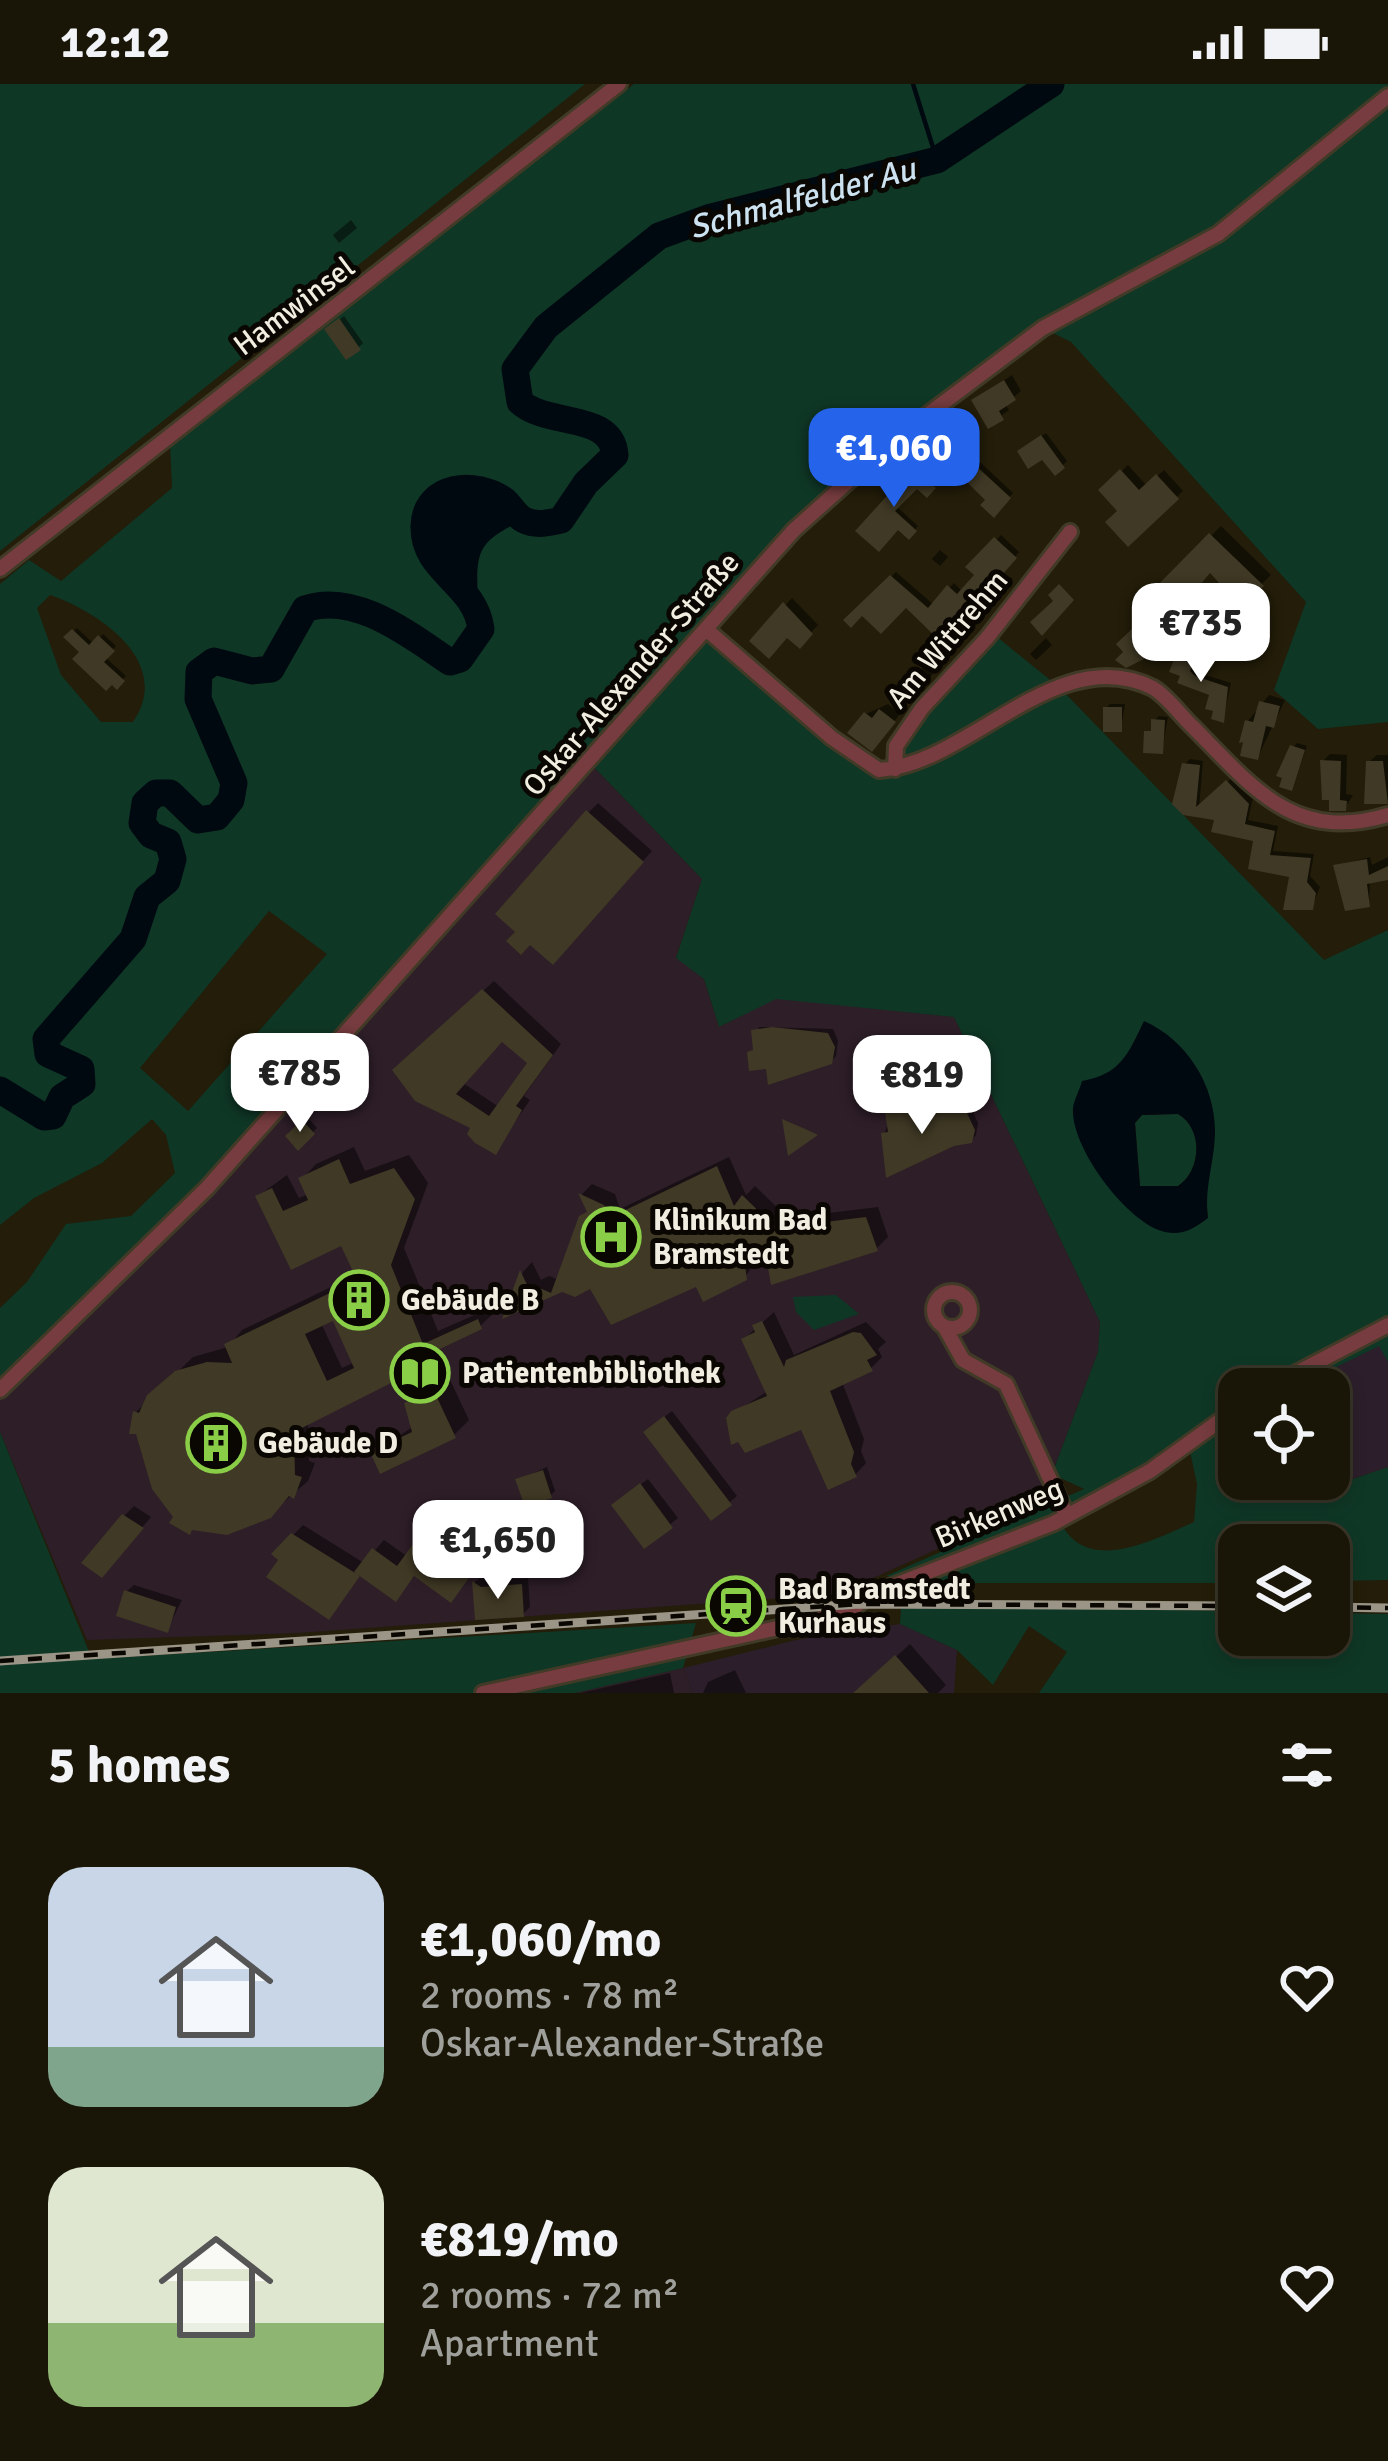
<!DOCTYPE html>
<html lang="en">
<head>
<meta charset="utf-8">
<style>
	body { margin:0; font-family:Signika,sans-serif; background:#272315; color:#f1f3f6; height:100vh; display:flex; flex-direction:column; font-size:45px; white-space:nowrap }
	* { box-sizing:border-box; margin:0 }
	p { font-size:39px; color:#9f9f9b }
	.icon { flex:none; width:66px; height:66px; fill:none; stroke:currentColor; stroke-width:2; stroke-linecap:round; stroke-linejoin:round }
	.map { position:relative; height:1609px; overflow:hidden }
	.drawer { display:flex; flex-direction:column; background:#1a1607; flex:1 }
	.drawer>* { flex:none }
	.fabs { position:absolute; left:1218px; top:1284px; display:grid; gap:24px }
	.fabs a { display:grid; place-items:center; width:132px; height:132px; border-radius:24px; background:#1a1607; box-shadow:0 6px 18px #0003,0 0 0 3px #383528; font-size:60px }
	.price { position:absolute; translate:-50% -102px; padding:0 27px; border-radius:24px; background:#fff; color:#222; font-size:39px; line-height:78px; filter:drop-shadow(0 3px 6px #0008) }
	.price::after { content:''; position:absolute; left:50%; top:72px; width:36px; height:27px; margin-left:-18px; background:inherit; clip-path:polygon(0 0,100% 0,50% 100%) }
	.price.selected { background:#2563eb; color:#fff }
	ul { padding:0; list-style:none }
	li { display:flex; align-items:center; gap:36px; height:300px; padding:0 48px }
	li span { display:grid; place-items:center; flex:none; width:336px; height:240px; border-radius:36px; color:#555 }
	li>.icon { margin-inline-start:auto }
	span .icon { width:144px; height:144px; fill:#fffc; stroke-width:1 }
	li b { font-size:51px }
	h2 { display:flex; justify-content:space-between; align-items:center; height:144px; padding:0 48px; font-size:51px }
	.status { display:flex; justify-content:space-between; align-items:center; height:84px; padding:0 60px; background:#1a1607; direction:ltr }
	.status svg { height:33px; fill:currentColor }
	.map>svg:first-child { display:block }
	.commercial { fill:#2c1f2b }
	.medical { fill:#2e1e28 }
	.green { fill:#0f3726; fill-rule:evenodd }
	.water { fill:#010910; fill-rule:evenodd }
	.shadow { fill:#0007; fill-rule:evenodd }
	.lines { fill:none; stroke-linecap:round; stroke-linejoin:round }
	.stream { stroke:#010910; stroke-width:4.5 }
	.river { stroke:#010910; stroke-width:27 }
	.building { fill:#403925; fill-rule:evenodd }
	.minor-casing { stroke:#403a27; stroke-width:20 }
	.minor { stroke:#763c3f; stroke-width:14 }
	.rail-casing { stroke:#9a9586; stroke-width:9 }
	.rail { stroke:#0a0702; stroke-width:4.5; stroke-dasharray:14; stroke-linecap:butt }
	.labels { text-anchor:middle; stroke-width:10; stroke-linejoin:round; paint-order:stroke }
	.street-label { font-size:30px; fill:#f1eee1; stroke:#0a0702 }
	.poi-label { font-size:30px; font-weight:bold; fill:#f1eee1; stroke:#0a0702; text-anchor:start }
	.water-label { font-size:33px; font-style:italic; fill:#cde2f0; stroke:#0a0702 }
</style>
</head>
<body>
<div class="status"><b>12:12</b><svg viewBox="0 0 49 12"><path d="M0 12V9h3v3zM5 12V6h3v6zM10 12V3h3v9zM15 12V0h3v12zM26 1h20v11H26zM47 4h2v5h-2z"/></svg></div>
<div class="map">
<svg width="1388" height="1609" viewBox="0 0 1388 1609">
	<rect width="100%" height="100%" fill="#231d09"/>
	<path class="commercial" d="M1380 1261 1388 1278V1383L1311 1409 1306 1395H1329V1305H1292Z
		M900 1540 957 1566 954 1609H693L683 1584 796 1556Z"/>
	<path class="medical" d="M590 679 702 795 676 873 704 895 719 943 776 914 954 933 1100 1238 1098 1268 1052 1390 1061 1409 838 1510 298 1549 87 1556 0 1348V1306Z
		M683 1584 693 1609H575L682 1584Z"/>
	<path class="green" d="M0 0H585L0 467Z
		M634 0H1388V638L1318 645 1274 606 1306 518 1071 258 1043 244 899 352 794 446 705 555 829 662 878 692 895 685C902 631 960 589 996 552L1060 604 1324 876 1388 846V1278L1379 1262 1292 1305H1239V1395H1306L1312 1409 1388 1383V1496L1329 1497V1461H1239V1499H932L886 1492 1084 1405 1052 1390 1098 1268 1100 1238 954 933 776 915 719 943 704 895 676 874 702 795 590 679 323 977 0 1306V1224L27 1198 66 1140 131 1132 175 1089 166 1051 152 1035 102 1079 34 1114 0 1141V500L29 476 61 497 172 404 170 359ZM50 511C99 528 174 578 133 638H101L61 591 37 524ZM269 827 327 870 188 1027 140 984ZM1124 979 1207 1004C1217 1056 1202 1086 1208 1134L1122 1119 1082 998 1106 993ZM1189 1363 1197 1400 1194 1438C1155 1455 1086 1493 1060 1437Z
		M1178 1030C1204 1045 1201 1087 1178 1102H1140L1135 1039 1142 1031Z
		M836 1211 859 1230 814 1246 796 1228 793 1213Z
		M0 1348 92 1575 696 1539 683 1584 575 1609H0Z
		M901 1522 1239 1527V1551H1329V1529L1388 1530V1609H1039L1067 1568 1029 1542 993 1601 957 1566 900 1540Z"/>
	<path class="water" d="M467 403 501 414 523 436C475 459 476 468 478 520 444 486 377 419 467 403Z
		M1144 937C1187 956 1216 1002 1215 1050 1214 1081 1204 1103 1208 1134 1195 1144 1183 1152 1165 1148 1128 1140 1070 1063 1073 1024 1074 1016 1080 1005 1082 997 1121 990 1128 970 1144 937ZM1178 1030C1204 1045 1201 1087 1178 1102H1140L1135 1039 1142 1031Z"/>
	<path class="shadow" d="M351 136 357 144 339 159 333 151Z
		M344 232 363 259 359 263 328 246Z
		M1012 291 1021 307 1005 320 1009 326 989 341 974 317Z
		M955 337 965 348 941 370 931 359Z
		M1046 349 1067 377 1056 388 1043 372 1025 363Z
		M912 377 937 399 927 410 917 401 896 422 918 442 909 452 898 442 879 464 907 394 901 388Z
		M980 378 1013 409 994 430 989 415 966 392Z
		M1128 381 1147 402 1164 386 1183 407 1128 459 1121 427 1102 406Z
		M1221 442 1271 491 1242 519 1211 486 1148 515Z
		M1001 451 1019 468 942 555 906 520 847 536 896 488 934 521 954 499 963 508 978 491 970 483Z
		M940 466 948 473 940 482 932 475Z
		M792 514 818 541 800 560 788 550 753 557Z
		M1139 542 1147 552 1140 559 1149 568 1137 579 1120 560Z
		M77 544 94 560 103 550 116 562 105 573 126 592 117 601 68 553Z
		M1046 554 1052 561 1036 576 1030 570Z
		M1185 562 1198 568 1192 582 1199 589 1231 599 1223 636 1213 609 1181 597Z
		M930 575 939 583 926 598 917 590Z
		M1269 611 1285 616 1258 673 1248 637Z
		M888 620 900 630 879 657 866 630Z
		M1110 620H1125L1121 645 1106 624Z
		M1159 632 1168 633 1162 667 1154 637Z
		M1297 659 1307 662 1292 704 1279 690 1285 672Z
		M1330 670 1347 671 1346 710 1353 711 1345 724H1332L1323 677Z
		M1377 671H1388V717H1367L1369 678Z
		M1190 675 1203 677 1199 724 1232 694 1253 714 1248 736 1278 742 1273 767 1314 770 1310 792 1320 803 1312 823 1293 791 1251 783 1257 754 1217 733 1184 728 1185 680Z
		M598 719 652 767 562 867 589 728Z
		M1370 773 1372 781 1388 773V793L1370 797 1369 820 1336 782Z
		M494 897 561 960 524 1012 530 1016 495 1067 474 1043 417 1014 406 977ZM503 954 531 978 499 1023 463 999Z
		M759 943 833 945 838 957 836 972 830 978 752 983Z
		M893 1024 972 1026 978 1039 976 1051 971 1057 884 1051Z
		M308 1034 317 1044 298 1062 289 1052Z
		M354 1063 365 1087 409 1071 428 1099 404 1164 438 1247 493 1223 495 1228 480 1242 435 1264 469 1336 454 1351 373 1369 414 1342 407 1320 417 1310 406 1288 308 1338 309 1377 315 1379 308 1397 269 1431 227 1448 177 1433 135 1329 193 1273 228 1263 242 1246 358 1190 342 1158 292 1182 258 1112 287 1091 299 1114 309 1110 302 1095 316 1080ZM334 1233 355 1278 342 1284 321 1239Z
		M729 1073 746 1111 755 1102 788 1134 878 1123 888 1153 876 1165 757 1176 745 1193 562 1205 508 1230 523 1188 532 1178 541 1196 549 1192 559 1196 589 1126 582 1110 592 1100 615 1110 620 1125Z
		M774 1228 794 1271 866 1238 886 1258 878 1265 882 1273 871 1284 842 1298 864 1355 861 1367 866 1379 855 1391 803 1342 733 1329 768 1307 744 1255Z
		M635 1280 641 1293 624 1303 619 1290Z
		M672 1327 737 1412 712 1433 654 1341Z
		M547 1383 555 1407 551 1411 519 1396Z
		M648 1395 678 1434 645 1461 622 1414Z
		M134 1422 151 1433 111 1480 124 1432Z
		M303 1441 364 1479 384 1456 408 1473 428 1448 477 1483 461 1505 416 1490 396 1514 361 1490 338 1522 275 1470Z
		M482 1492 489 1497 528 1494 530 1523 523 1530 477 1533 475 1498Z
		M134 1501 182 1516 167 1546 126 1508Z
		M910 1560 946 1601 938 1609H856Z
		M735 1586 746 1609H703L708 1598Z
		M670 1589 674 1609H580Z"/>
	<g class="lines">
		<path class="stream" d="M913 0 937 76"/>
		<path class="river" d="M0 1006 44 1033 53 1032 62 1013 82 1000 81 985 48 970 46 955 133 855 147 813 167 797 173 775 168 758 151 751 142 739 145 719 156 709H170L198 736 217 733 231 716 234 699 198 615 199 588 214 577 252 587 271 585 305 525C355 507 411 552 450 578L460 575 481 545C475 498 423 489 424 442 425 400 476 396 504 416 511 422 516 432 524 436 536 442 549 439 561 436L586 399 615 371C612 328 548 343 520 318L515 285 546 243 659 152 711 133 937 76 1051 0"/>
	</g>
	<path class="building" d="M339 234 361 266 346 276 324 245Z
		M1004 296 1016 316 999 327 1004 336 988 345 971 316Z
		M949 339 963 355 940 375 927 359Z
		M1041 351 1065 384 1055 392 1042 376 1028 385 1017 367Z
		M907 378 936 404 927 414 917 405 895 427 917 447 909 456 898 446 879 468 855 447 903 394 897 388Z
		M974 380 1011 414 994 434 980 421 985 416 961 392Z
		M1120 385 1139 406 1156 390 1179 415 1128 463 1105 438 1117 427 1098 406Z
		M1209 449 1264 502 1241 523 1210 489 1167 540 1144 515Z
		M994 453 1017 474 942 559 906 524 881 550 862 532 851 544 843 536 890 491 928 524 947 501 957 510 974 491 965 483Z
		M1059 500 1074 516 1042 552 1030 538 1053 517 1048 511Z
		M783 518 813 550 800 565 787 554 769 575 749 557Z
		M1133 544 1146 557 1139 564 1148 573 1126 584 1115 576 1123 568 1116 560Z
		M72 545 89 561 98 551 115 567 104 578 125 597 117 606 112 601 106 607 72 575 79 568 63 553Z
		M1178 565 1196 572 1190 587 1195 592 1228 603 1224 639 1211 635 1213 627 1205 625 1209 611 1177 599 1180 592 1169 588Z
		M1259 617 1280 622 1274 644 1266 642 1258 676 1240 672 1243 658 1239 659 1245 636 1253 638Z
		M1103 623H1122V648H1103Z
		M879 625 896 638 872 668 847 649 864 628 872 634Z
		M1151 635 1165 636 1163 670 1143 669 1144 647H1151Z
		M1290 661 1305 666 1292 707 1279 703 1282 694 1276 692Z
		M1320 676 1341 677 1340 716 1347 717 1346 727H1329V716H1322Z
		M1366 677H1383L1388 720H1364Z
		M1182 679 1200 681 1196 723 1226 696 1249 720 1245 740 1275 747 1270 771 1311 774 1307 798 1316 809 1313 826H1283L1289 793 1248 785 1253 757 1211 748 1214 736 1183 731 1172 720Z
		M586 726 644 778 553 881 530 861 521 871 506 857 515 848 495 830Z
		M1367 775 1369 791 1388 782V796L1367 800 1370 823 1345 827 1333 781Z
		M482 905 553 971 516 1022 522 1026 496 1071 475 1059 467 1050 470 1044 415 1017 392 986ZM502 958 527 979 489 1032 456 1010Z
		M772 943 828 949 835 963 832 980 768 1001 766 985 749 987 747 968 753 966 751 946Z
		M885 1028 967 1029 975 1046 972 1059 954 1062 886 1094 881 1049 888 1048Z
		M782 1035 803 1044 818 1051 788 1072Z
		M302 1036 315 1050 298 1067 285 1052Z
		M339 1075 350 1100 394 1084 415 1115 391 1181 423 1260 478 1235 482 1245 419 1275 456 1354 380 1390 370 1368 412 1348 404 1319 415 1314 405 1292 294 1348 295 1391 302 1393 294 1415 289 1412 271 1434 227 1451 192 1446 190 1451 169 1439 173 1433 152 1405 136 1350H129L133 1327 139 1329 147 1311 175 1287 207 1278 232 1279 224 1260 357 1196 341 1162 291 1186 255 1112 272 1104 283 1127 308 1116 298 1094ZM333 1237 354 1284 327 1297 305 1250Z
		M717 1082 734 1122 742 1111 776 1144 866 1133 878 1167 771 1201 767 1178 745 1181 747 1196 703 1218 696 1203 611 1241 590 1205 575 1213 562 1208 502 1235 520 1186 529 1205 535 1202 551 1209 579 1132 587 1128 578 1109 604 1121 609 1134Z
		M762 1237 784 1283 786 1276 853 1248 861 1249 877 1271 867 1276 873 1287 830 1307 854 1368 851 1380 857 1393 828 1406 801 1346 745 1369 738 1358 731 1361 726 1334 731 1327 767 1312 741 1255 755 1248 752 1241Z
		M664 1332 732 1421 711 1437 643 1348Z
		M543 1386 552 1414 525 1423 515 1395Z
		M640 1399 673 1444 644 1465 611 1421Z
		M122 1430 144 1444 102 1494 81 1479Z
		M291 1449 360 1492 329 1536 266 1493 278 1476 271 1470Z
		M416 1456 469 1494 451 1519 414 1492 396 1518 354 1488 372 1464 397 1482Z
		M472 1497 481 1503 522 1500 524 1533 475 1536Z
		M124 1506 176 1523 168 1549 116 1532Z
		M895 1571 929 1609H853Z"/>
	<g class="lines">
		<g class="minor-casing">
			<path id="minor" d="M0 485 619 0
				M707 546 832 654 879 686C970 680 1057 556 1153 604 1167 612 1181 632 1193 643 1254 705 1295 759 1388 731
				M895 685 896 662 922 624 987 554 1070 448
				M934 1226a18 18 0 1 1 36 0a18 18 0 1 1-36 0Z
				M944 1242 963 1276 1006 1300 1067 1432
				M1266 1305 1388 1241
				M0 1306 207 1104 794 446 899 352 1043 244 1218 150 1388 12
				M483 1609 846 1529 872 1510 1054 1439 1150 1387 1239 1323"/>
		</g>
		<use href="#minor" class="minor"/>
		<g class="rail-casing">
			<path id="rail" d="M1329 1523 1388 1524
				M0 1577 859 1520 1239 1522"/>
		</g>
		<use href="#rail" class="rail"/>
	</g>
	<defs>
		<g id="hospital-ring" transform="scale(3)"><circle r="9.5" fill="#0a0702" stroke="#8ace48" stroke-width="1.5"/><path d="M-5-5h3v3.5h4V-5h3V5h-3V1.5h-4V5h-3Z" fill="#8ace48"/></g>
		<g id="building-ring" transform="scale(3)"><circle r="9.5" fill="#0a0702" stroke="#8ace48" stroke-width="1.5"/><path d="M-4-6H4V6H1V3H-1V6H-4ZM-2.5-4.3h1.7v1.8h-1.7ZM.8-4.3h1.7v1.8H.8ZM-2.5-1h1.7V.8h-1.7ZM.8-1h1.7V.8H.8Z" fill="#8ace48"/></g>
		<g id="library-ring" transform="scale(3)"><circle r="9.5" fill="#0a0702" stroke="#8ace48" stroke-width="1.5"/><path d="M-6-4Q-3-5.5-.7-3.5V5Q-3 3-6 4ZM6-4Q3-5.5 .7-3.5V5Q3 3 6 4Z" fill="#8ace48"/></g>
		<g id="station-ring" transform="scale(3)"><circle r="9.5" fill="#0a0702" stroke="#8ace48" stroke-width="1.5"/><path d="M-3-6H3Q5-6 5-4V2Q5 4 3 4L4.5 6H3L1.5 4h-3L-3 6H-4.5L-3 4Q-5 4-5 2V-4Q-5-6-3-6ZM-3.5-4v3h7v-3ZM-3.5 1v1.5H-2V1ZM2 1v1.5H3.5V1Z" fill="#8ace48"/></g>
	</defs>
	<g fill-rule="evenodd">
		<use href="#hospital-ring" x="611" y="1153"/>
		<use href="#building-ring" x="359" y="1216"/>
		<use href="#library-ring" x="420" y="1289"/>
		<use href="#building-ring" x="216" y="1359"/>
		<use href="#station-ring" x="736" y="1522"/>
	</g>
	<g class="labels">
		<g class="street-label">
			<text transform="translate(294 222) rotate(-37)" y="10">Hamwinsel</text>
			<text transform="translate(947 555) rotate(-50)" y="10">Am Wittrehm</text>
			<text transform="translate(631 590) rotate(-49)" y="10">Oskar-Alexander-Straße</text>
			<text transform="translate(999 1429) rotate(-23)" y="10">Birkenweg</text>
		</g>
		<g class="poi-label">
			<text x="653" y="1146">Klinikum Bad<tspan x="653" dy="34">Bramstedt</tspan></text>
			<text x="401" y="1226">Gebäude B</text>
			<text x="462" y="1299">Patientenbibliothek</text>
			<text x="258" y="1369">Gebäude D</text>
			<text x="778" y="1515">Bad Bramstedt<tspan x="778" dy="34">Kurhaus</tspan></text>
		</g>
		<g class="water-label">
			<text transform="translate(802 113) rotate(-15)" y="12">Schmalfelder Au</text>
		</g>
	</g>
</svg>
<div class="fabs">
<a><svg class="icon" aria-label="locate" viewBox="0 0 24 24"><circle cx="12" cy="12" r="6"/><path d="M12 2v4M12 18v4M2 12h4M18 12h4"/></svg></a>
<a><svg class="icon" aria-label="layers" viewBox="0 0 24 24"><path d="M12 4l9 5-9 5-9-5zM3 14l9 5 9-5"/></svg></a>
</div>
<b class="price selected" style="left:894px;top:426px">€1,060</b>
<b class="price" style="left:1201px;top:601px">€735</b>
<b class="price" style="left:300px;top:1051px">€785</b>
<b class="price" style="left:922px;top:1053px">€819</b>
<b class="price" style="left:498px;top:1518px">€1,650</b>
</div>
<section class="drawer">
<h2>5 homes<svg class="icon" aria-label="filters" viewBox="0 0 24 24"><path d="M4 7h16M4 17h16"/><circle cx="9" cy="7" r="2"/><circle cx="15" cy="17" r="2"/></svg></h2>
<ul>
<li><span style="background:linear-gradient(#c9d6e8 75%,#7fa58c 0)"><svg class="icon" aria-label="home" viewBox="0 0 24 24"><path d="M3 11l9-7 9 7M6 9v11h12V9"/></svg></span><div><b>€1,060/mo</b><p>2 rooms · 78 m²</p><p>Oskar-Alexander-Straße</p></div><svg class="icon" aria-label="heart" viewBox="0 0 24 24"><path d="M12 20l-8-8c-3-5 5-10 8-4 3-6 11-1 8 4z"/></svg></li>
<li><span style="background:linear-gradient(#dfe7d0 65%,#8fb573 0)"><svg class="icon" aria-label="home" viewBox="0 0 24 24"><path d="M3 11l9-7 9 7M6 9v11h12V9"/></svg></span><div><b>€819/mo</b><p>2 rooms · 72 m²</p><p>Apartment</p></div><svg class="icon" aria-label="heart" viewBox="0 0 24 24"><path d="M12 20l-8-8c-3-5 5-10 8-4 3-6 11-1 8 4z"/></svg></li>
</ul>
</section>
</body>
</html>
